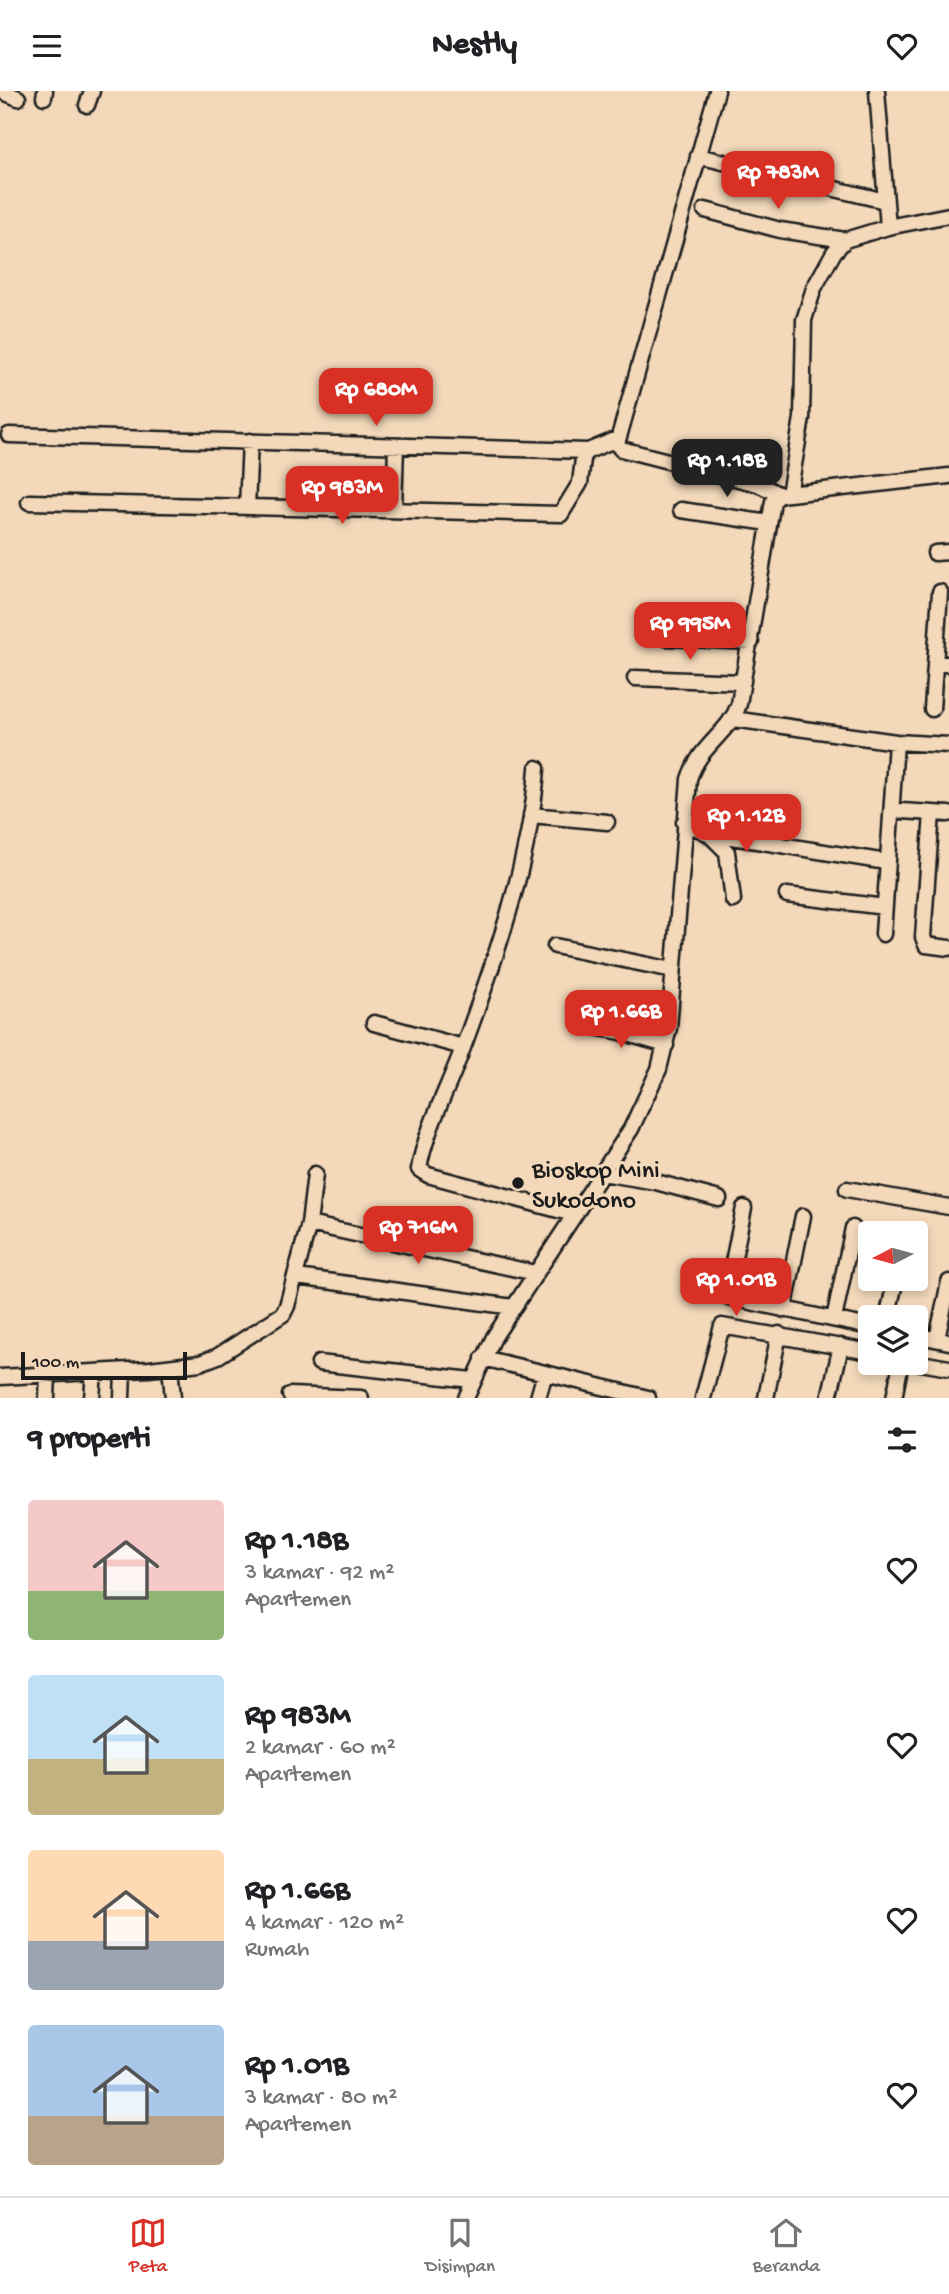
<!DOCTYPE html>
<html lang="id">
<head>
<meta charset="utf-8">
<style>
	body { margin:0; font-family:"Gochi Hand",sans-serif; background:#f6f6f6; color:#202124; height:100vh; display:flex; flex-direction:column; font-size:26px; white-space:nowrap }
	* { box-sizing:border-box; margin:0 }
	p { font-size:23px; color:#757577 }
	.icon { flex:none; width:38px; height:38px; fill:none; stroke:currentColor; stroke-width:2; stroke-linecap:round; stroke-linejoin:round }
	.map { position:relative; height:1307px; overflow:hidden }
	.details { display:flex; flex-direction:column; background:#fff; flex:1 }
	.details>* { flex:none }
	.needle { width:46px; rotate:264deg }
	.tools { position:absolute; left:858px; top:1130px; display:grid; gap:14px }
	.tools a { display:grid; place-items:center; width:70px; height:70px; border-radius:7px; background:#fff; box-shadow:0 4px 10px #0003; font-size:35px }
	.scale { position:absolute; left:21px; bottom:18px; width:166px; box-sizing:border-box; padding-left:7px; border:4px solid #1c1c1c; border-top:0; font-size:19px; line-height:24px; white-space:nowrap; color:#1c1c1c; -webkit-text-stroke:5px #f3d9ba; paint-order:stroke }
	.price { position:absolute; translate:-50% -60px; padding:0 16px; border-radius:14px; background:#d93025; color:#fff; font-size:23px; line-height:46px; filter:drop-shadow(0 2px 4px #0008) }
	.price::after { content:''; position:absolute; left:50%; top:42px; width:21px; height:16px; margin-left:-10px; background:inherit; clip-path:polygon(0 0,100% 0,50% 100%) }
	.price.current { background:#222; color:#fff }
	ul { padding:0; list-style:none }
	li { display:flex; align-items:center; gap:21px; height:175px; padding:0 28px }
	li span { display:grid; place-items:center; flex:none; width:196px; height:140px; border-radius:7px; color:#555 }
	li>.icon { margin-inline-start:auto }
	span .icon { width:84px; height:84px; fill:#fffc; stroke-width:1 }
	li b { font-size:30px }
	h2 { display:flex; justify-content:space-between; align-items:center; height:84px; padding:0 28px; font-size:30px }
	header { display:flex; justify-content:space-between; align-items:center; height:91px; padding:0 28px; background:#fff; font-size:32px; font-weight:700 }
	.tab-bar { display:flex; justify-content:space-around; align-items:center; height:98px; border-top:2px solid #e0e0e0; background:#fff; font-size:19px; color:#757577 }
	.tab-bar a { display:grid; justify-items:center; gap:4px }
	.tab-bar .current { color:#d93025 }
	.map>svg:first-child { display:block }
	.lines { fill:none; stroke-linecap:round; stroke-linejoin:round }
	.minor-casing { stroke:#1c1c1c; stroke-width:19 }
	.minor { stroke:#f3d9ba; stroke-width:14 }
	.poi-dot { fill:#1c1c1c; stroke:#f3d9ba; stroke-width:2.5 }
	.labels { text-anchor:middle; stroke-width:6; stroke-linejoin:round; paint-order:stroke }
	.poi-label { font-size:26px; fill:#1c1c1c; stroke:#f3d9ba; text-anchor:start }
</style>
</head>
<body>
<header><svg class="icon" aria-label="menu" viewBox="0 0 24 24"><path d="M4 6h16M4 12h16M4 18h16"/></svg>Nestly<svg class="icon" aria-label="heart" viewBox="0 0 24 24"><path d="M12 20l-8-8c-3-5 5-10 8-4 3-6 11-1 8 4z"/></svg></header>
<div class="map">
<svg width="949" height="1307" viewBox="0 0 949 1307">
	<rect width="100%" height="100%" fill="#f3d9ba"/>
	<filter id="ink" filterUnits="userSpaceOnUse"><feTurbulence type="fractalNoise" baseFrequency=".0143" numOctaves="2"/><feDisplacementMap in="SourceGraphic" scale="14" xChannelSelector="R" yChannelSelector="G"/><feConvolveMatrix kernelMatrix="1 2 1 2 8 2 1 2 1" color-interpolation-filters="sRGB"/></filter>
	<g filter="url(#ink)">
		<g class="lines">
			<g class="minor-casing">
				<path id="minor" d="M1 0 18 7
					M717 0 617 353 621 358 758 393 780 404
					M877 0 888 136
					M44 6 45 0
					M87 14 92 0
					M698 65 885 110
					M705 119 780 139 845 149
					M9 344 588 360 617 348
					M789 403 802 327 804 229 814 197 834 161 845 149 888 136 949 124
					M29 411 561 423 580 392 584 360
					M247 416 250 350
					M394 419 396 355
					M681 419 769 432
					M935 462 949 461
					M666 547 751 551
					M935 573H949
					M635 587 743 591
					M932 618 940 501
					M733 628 896 651 949 654
					M537 677C531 768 493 876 461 962 448 997 425 1041 419 1078L428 1084 573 1123
					M901 720 949 723
					M932 722 923 846 926 854 949 857
					M531 724 607 731
					M684 731 707 742 880 770
					M708 742 727 761 733 809
					M787 804 885 816
					M883 843 896 651
					M555 855 673 879
					M374 932 463 956
					M583 934 621 941 666 954
					M602 1082 656 1091 719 1108
					M847 1098 949 1116
					M744 1117 726 1206 870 1236
					M309 1133 535 1182
					M297 1186 513 1216
					M784 1219 803 1125
					M887 1227 896 1188
					M834 1228 853 1137
					M915 1244 949 1251
					M937 1248 949 1191
					M483 1267 648 1307
					M915 1271 949 1277
					M319 1272 472 1289
					M170 1276 173 1307
					M0 1286 149 1278 200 1272 218 1265 283 1223 287 1215 309 1133 315 1083
					M290 1304 361 1307
					M47 1307 48 1284
					M92 1307 94 1281
					M122 1307 123 1280
					M466 1307 494 1246 631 1038 659 978 669 937 689 688C700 653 729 643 739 613L773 410 780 404 949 385
					M538 1307 545 1282
					M703 1307 722 1235 870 1261
					M766 1307 779 1243
					M829 1307 841 1255
					M894 1307 901 1272"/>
			</g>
			<use href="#minor" class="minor"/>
		</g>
	</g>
	<circle class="poi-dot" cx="518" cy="1092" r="7"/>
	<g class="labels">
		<g class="poi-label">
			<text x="532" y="1086">Bioskop Mini<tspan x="532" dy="30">Sukodono</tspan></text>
		</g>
	</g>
</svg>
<div class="tools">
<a><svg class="needle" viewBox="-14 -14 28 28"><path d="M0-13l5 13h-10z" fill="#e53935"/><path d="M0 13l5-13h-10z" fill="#757577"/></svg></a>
<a><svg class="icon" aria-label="layers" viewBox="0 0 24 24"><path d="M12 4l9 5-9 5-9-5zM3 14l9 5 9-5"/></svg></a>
</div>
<div class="scale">100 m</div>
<b class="price" style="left:778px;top:120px">Rp 783M</b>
<b class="price" style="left:376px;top:337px">Rp 680M</b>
<b class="price current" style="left:727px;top:408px">Rp 1.18B</b>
<b class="price" style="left:342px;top:435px">Rp 983M</b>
<b class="price" style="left:690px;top:571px">Rp 995M</b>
<b class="price" style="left:746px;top:763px">Rp 1.12B</b>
<b class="price" style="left:621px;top:959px">Rp 1.66B</b>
<b class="price" style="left:418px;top:1175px">Rp 716M</b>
<b class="price" style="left:736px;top:1227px">Rp 1.01B</b>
</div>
<section class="details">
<h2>9 properti<svg class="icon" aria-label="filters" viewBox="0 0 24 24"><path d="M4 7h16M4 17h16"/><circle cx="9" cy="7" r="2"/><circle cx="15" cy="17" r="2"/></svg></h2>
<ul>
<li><span style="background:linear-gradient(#f6c9c9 65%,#8fb573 0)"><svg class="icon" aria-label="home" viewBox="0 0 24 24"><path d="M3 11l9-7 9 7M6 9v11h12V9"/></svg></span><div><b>Rp 1.18B</b><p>3 kamar · 92 m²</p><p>Apartemen</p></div><svg class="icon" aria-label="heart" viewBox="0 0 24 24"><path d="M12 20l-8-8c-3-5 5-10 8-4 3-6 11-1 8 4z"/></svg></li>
<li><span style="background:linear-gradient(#bfe0f5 60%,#c2b280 0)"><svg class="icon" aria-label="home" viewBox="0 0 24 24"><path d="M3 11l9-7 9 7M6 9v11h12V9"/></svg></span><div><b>Rp 983M</b><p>2 kamar · 60 m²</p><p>Apartemen</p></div><svg class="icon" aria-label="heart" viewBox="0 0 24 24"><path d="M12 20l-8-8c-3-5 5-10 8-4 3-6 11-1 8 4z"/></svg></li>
<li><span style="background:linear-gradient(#ffd9b3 65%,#9aa5b1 0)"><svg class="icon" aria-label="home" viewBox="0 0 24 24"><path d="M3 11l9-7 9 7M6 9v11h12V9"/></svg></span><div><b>Rp 1.66B</b><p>4 kamar · 120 m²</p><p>Rumah</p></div><svg class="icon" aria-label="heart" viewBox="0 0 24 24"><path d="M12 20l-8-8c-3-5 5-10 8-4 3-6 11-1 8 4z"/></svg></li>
<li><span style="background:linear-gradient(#a9c7e8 65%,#b9a48a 0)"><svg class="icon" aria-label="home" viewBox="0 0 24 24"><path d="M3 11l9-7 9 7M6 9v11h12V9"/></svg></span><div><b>Rp 1.01B</b><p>3 kamar · 80 m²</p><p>Apartemen</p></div><svg class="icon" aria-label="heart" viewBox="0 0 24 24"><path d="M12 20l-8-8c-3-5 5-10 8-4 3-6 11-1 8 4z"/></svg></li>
</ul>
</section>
<nav class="tab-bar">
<a class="current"><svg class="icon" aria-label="map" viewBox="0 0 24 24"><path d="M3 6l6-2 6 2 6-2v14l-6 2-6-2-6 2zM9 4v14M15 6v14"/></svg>Peta</a>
<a><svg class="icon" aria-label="saved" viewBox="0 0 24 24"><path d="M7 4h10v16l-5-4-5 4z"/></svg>Disimpan</a>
<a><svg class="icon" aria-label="home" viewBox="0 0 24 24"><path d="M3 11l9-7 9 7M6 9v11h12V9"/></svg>Beranda</a>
</nav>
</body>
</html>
